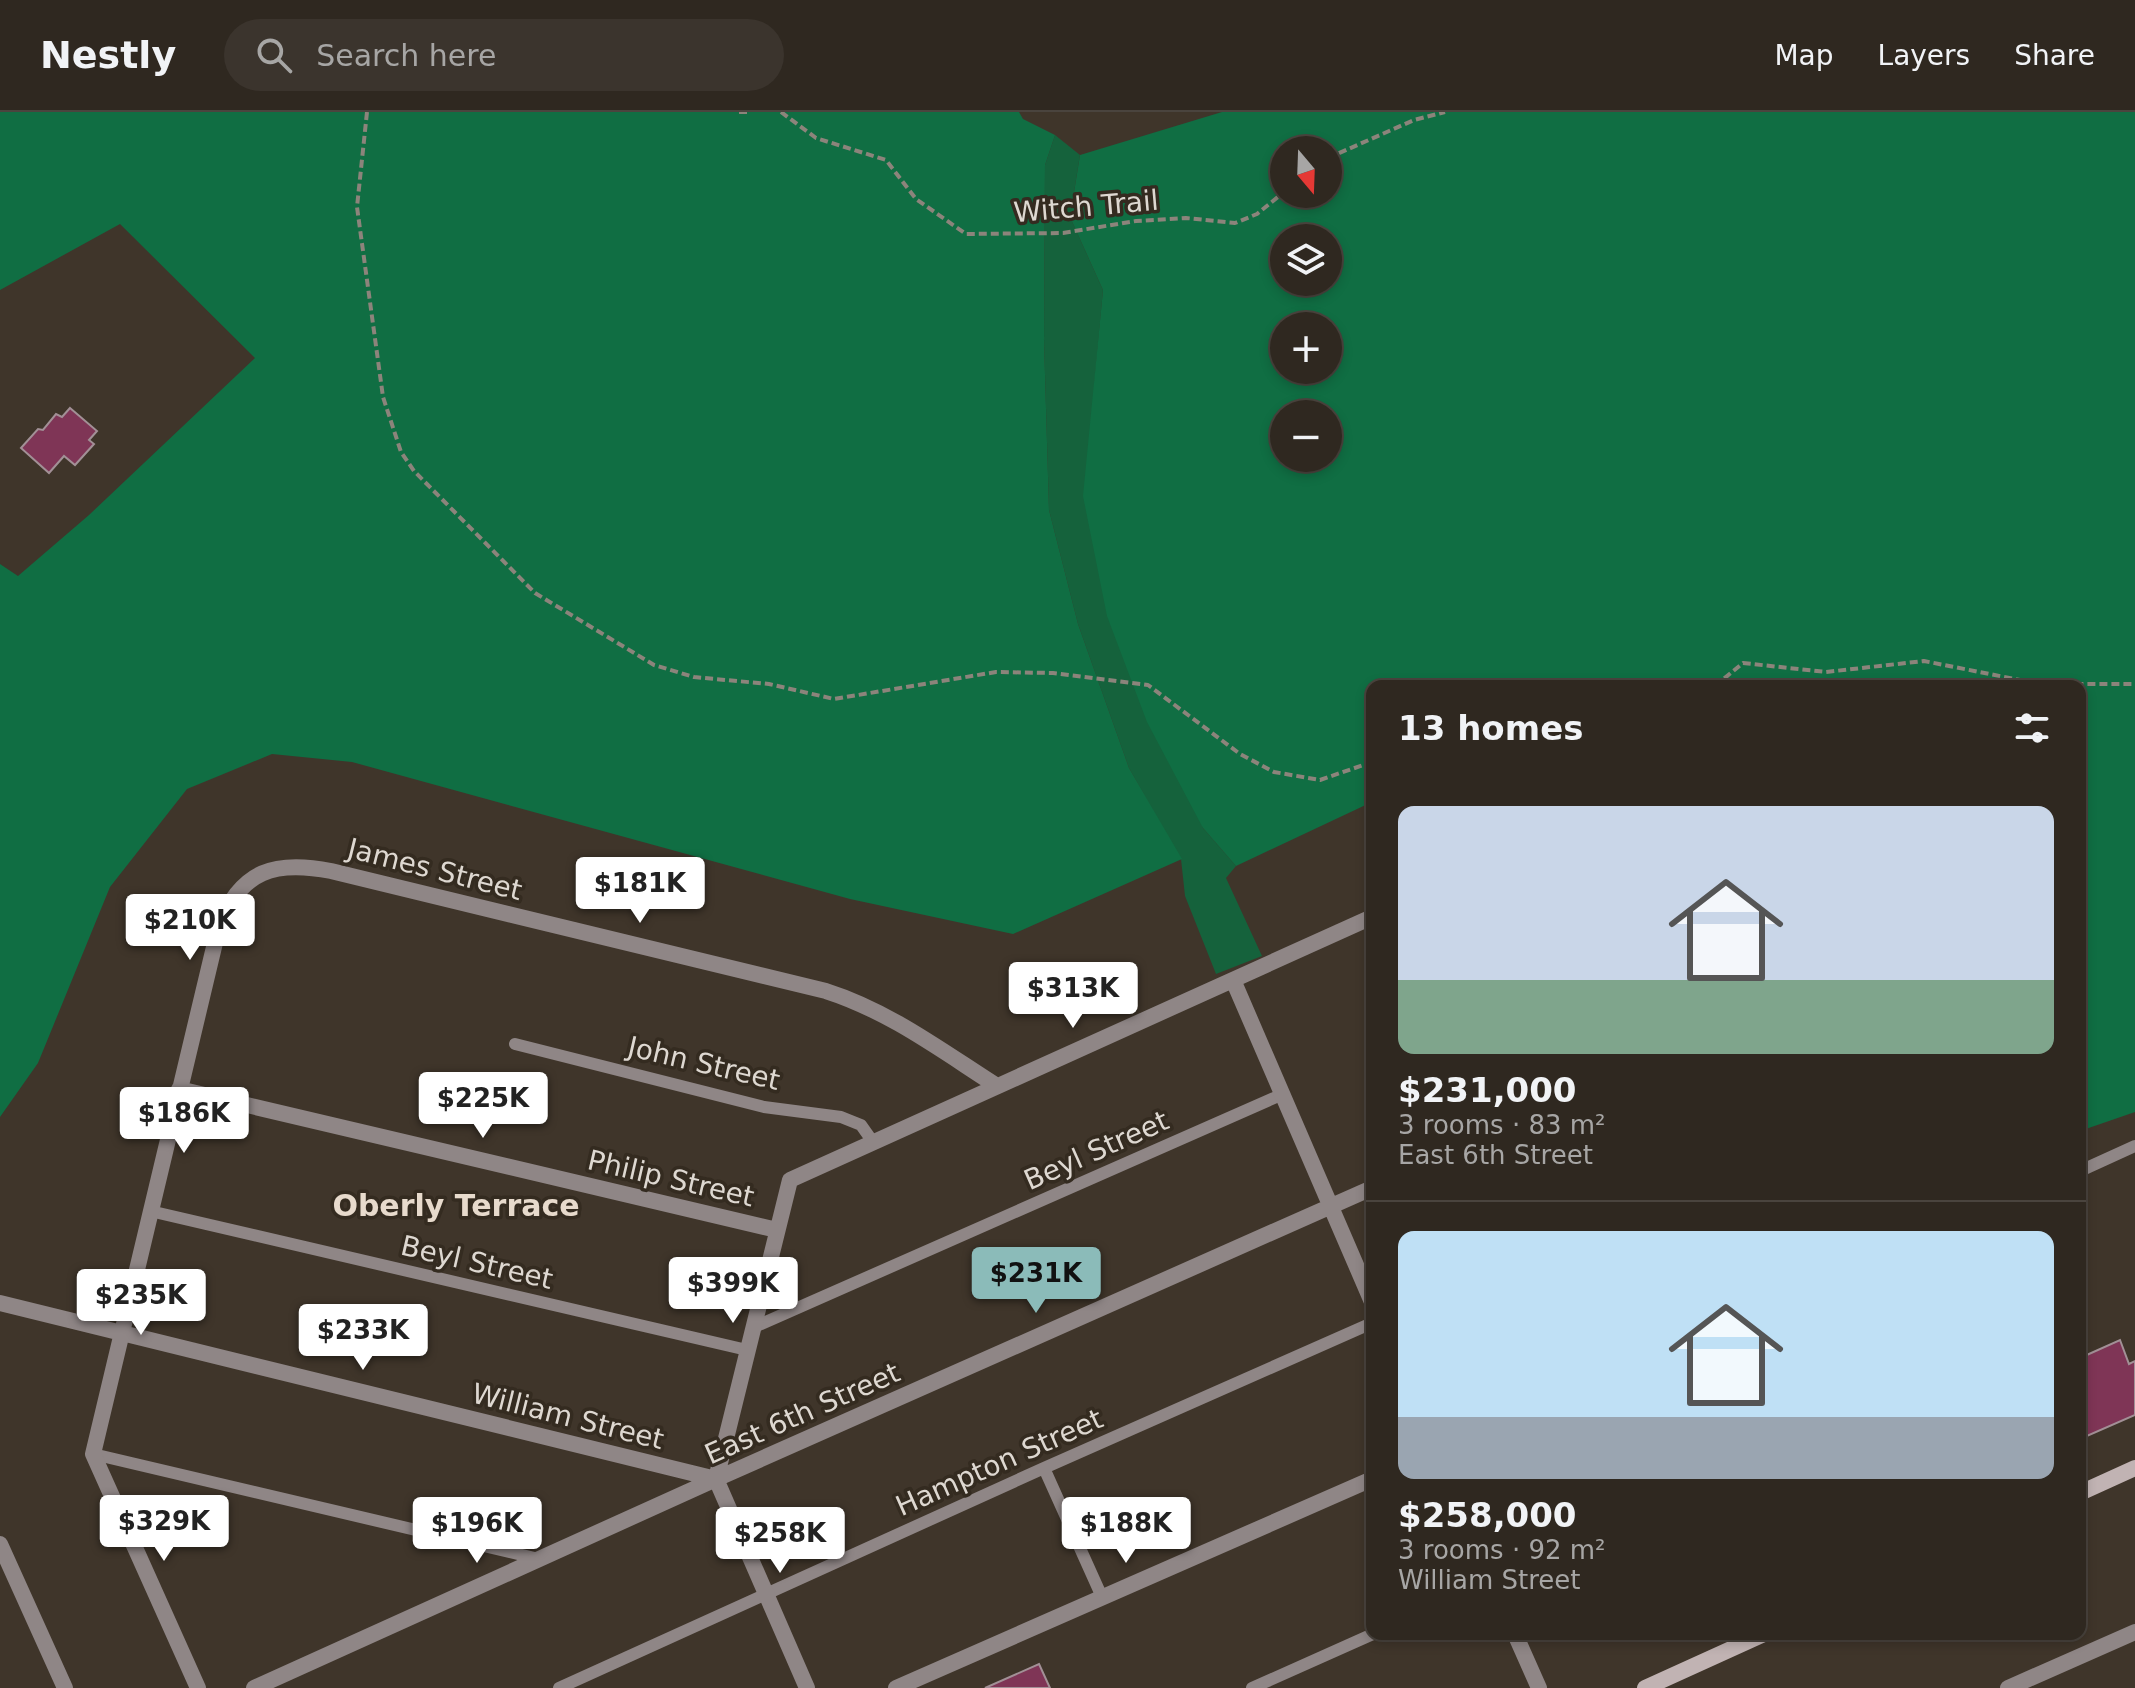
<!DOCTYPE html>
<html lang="en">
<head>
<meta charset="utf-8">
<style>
	body { margin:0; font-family:"DejaVu Sans",sans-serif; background:#3b342d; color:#f1f3f6; height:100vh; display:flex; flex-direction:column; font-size:30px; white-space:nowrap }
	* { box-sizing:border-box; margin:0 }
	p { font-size:26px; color:#a7a6a5 }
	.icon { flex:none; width:44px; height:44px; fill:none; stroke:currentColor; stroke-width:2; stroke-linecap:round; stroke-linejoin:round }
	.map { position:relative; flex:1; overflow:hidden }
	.panel { position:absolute; left:1366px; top:568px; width:720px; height:960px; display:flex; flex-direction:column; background:#2f2820; border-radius:16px; box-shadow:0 4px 12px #0003,0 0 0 2px #4a443e }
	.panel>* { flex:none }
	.needle { width:52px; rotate:161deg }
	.controls { position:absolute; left:1270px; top:24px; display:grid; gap:16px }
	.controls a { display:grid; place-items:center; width:72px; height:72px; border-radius:50%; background:#2f2820; box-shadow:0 4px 12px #0003,0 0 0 2px #4a443e; font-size:40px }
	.price { position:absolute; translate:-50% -68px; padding:0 18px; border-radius:8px; background:#fff; color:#222; font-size:26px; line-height:52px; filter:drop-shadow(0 2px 4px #0008) }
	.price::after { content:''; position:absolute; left:50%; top:48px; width:24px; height:18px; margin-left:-12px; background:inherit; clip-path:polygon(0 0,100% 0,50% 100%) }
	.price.current { background:#8bbbb9; color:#111 }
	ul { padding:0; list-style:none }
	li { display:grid; align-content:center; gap:16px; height:424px; padding:0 32px }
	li+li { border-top:2px solid #4a443e }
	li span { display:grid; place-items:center; height:248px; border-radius:16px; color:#555 }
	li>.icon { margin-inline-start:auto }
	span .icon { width:144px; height:144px; fill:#fffc; stroke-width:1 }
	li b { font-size:34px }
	h2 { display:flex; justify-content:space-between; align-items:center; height:96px; padding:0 32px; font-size:34px }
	header { display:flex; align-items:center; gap:48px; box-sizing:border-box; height:112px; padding:0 40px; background:#2f2820; border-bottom:2px solid #4a443e }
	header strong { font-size:38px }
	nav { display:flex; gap:44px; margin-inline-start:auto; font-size:28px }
	.search { width:560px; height:72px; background:#3b342d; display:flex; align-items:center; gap:20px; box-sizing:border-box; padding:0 28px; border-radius:44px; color:#a7a6a5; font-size:30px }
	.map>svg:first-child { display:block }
	.green { fill:#15623c }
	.forest { fill:#106e43; fill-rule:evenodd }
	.building { fill:#7f3556; stroke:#a29096; stroke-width:2 }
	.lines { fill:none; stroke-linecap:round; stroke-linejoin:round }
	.path { stroke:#8c847b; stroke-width:4; stroke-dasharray:8 4; stroke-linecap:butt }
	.service { stroke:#8f8686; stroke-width:12 }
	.minor { stroke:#8f8686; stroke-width:16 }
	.secondary { stroke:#c1b3b3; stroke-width:16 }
	.labels { text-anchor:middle; stroke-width:7; stroke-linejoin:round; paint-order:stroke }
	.street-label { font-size:28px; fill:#ded8d1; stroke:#342b20 }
	.neighbourhood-label { font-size:30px; font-weight:bold; fill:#e7dacc; stroke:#342b20 }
</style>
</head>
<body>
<header>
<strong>Nestly</strong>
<div class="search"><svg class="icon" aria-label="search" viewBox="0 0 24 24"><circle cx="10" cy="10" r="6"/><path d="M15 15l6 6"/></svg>Search here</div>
<nav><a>Map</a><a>Layers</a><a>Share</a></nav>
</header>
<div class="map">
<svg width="2135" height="1576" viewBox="0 0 2135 1576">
	<rect width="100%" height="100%" fill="#3f352a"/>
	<path class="green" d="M1055 23 1080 43 1070 105 1103 178 1094 276 1203 716 1236 754 1226 766 1262 844 1216 862 1185 784 1181 747 1129 656 1078 512 1049 398 1044 228 1045 53Z"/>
	<path class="forest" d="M0 0H1019L1023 7 1055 23 1045 53 1044 228 1049 398 1078 512 1129 656 1182 747 1013 822 850 787 352 650 272 642 187 677 110 775 38 951 0 1005V452L18 464 89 403 255 246 120 112 0 178Z
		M1222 0H2135V1000L2080 1019V574H1372V690L1236 754 1203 716 1147 610 1107 504 1083 384 1103 178 1070 105 1080 43ZM1284 38H1328V82H1284ZM1284 126H1328V170H1284ZM1284 214H1328V258H1284ZM1284 302H1328V346H1284Z"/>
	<path class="building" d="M70 296 97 319 89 328 94 332 75 353 64 344 49 361 21 336 38 317 43 318 56 302 62 305Z
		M2120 1228 2129 1252 2135 1249V1303L2080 1327V1246Z
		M1039 1552 1050 1576H985Z"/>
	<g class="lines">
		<path class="path" d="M367 0 357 95 383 285 401 340 414 359 535 481 654 553 694 565 769 572 834 587 996 560 1053 561 1148 573 1240 642 1274 660 1320 668 1372 650
			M739 0H751
			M781 0 816 26 886 48 916 87 966 122 1063 121 1136 109 1186 106 1235 111 1257 102 1284 80
			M1328 46 1414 8 1445 0
			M1715 574 1743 551 1826 560 1924 549 2040 572H2135"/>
		<path class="service" d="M515 932 764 995 841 1005 861 1013 873 1030
			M2080 1059 2135 1034
			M150 1099 747 1238
			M752 1216 1283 982
			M93 1342 539 1447
			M1044 1356 1102 1485
			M559 1576 1044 1356 1372 1211
			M1252 1576 1373 1522"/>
		<path class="minor" d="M1233 868 1372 1190
			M179 977 777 1118
			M0 1191 716 1367
			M716 1367 790 1068 1372 805
			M716 1367 807 1576
			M0 1432 65 1576
			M1515 1522 1539 1576
			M198 1576 93 1342 219 814C241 758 275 748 331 759L826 879C889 899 942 939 997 974
			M254 1576 716 1367 1372 1076
			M896 1576 1372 1367
			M2008 1576 2135 1520"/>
		<path class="secondary" d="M2080 1381 2135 1356
			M1645 1576 1764 1522"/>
	</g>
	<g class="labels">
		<g class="street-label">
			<text transform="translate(1086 94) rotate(-5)" y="10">Witch Trail</text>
			<text transform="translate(435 757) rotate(14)" y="10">James Street</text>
			<text transform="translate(704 951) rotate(13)" y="10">John Street</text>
			<text transform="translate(1096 1038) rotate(-24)" y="10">Beyl Street</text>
			<text transform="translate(671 1066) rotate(13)" y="10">Philip Street</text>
			<text transform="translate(477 1150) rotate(13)" y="10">Beyl Street</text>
			<text transform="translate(802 1301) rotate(-24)" y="10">East 6th Street</text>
			<text transform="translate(568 1304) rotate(14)" y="10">William Street</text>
			<text transform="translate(999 1350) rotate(-24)" y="10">Hampton Street</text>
		</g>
		<g class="neighbourhood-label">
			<text x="456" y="1104">Oberly Terrace</text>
		</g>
	</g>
</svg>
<div class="controls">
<a><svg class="needle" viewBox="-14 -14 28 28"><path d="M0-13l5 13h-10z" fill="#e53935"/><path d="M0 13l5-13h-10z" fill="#a7a6a5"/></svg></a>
<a><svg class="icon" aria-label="layers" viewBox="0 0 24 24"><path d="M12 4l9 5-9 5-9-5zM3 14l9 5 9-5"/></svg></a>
<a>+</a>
<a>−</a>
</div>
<b class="price" style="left:640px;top:813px">$181K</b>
<b class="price" style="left:190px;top:850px">$210K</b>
<b class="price" style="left:1073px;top:918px">$313K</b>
<b class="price" style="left:483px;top:1028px">$225K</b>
<b class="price" style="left:184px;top:1043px">$186K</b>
<b class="price current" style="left:1036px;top:1203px">$231K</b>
<b class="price" style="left:733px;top:1213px">$399K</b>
<b class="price" style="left:141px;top:1225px">$235K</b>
<b class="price" style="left:363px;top:1260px">$233K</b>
<b class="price" style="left:164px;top:1451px">$329K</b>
<b class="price" style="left:477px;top:1453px">$196K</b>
<b class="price" style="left:1126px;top:1453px">$188K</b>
<b class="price" style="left:780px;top:1463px">$258K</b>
<section class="panel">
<h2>13 homes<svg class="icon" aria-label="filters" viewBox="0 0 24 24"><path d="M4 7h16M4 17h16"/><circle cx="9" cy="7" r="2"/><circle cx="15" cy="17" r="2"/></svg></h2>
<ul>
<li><span style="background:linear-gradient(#c9d6e8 70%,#7fa58c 0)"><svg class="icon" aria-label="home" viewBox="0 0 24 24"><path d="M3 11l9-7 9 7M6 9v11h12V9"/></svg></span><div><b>$231,000</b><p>3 rooms · 83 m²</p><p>East 6th Street</p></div></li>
<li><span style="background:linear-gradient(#bfe0f5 75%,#9aa5b1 0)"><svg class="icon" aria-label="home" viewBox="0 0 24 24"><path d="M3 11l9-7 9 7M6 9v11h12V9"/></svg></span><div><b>$258,000</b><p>3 rooms · 92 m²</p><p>William Street</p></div></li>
</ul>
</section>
</div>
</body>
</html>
